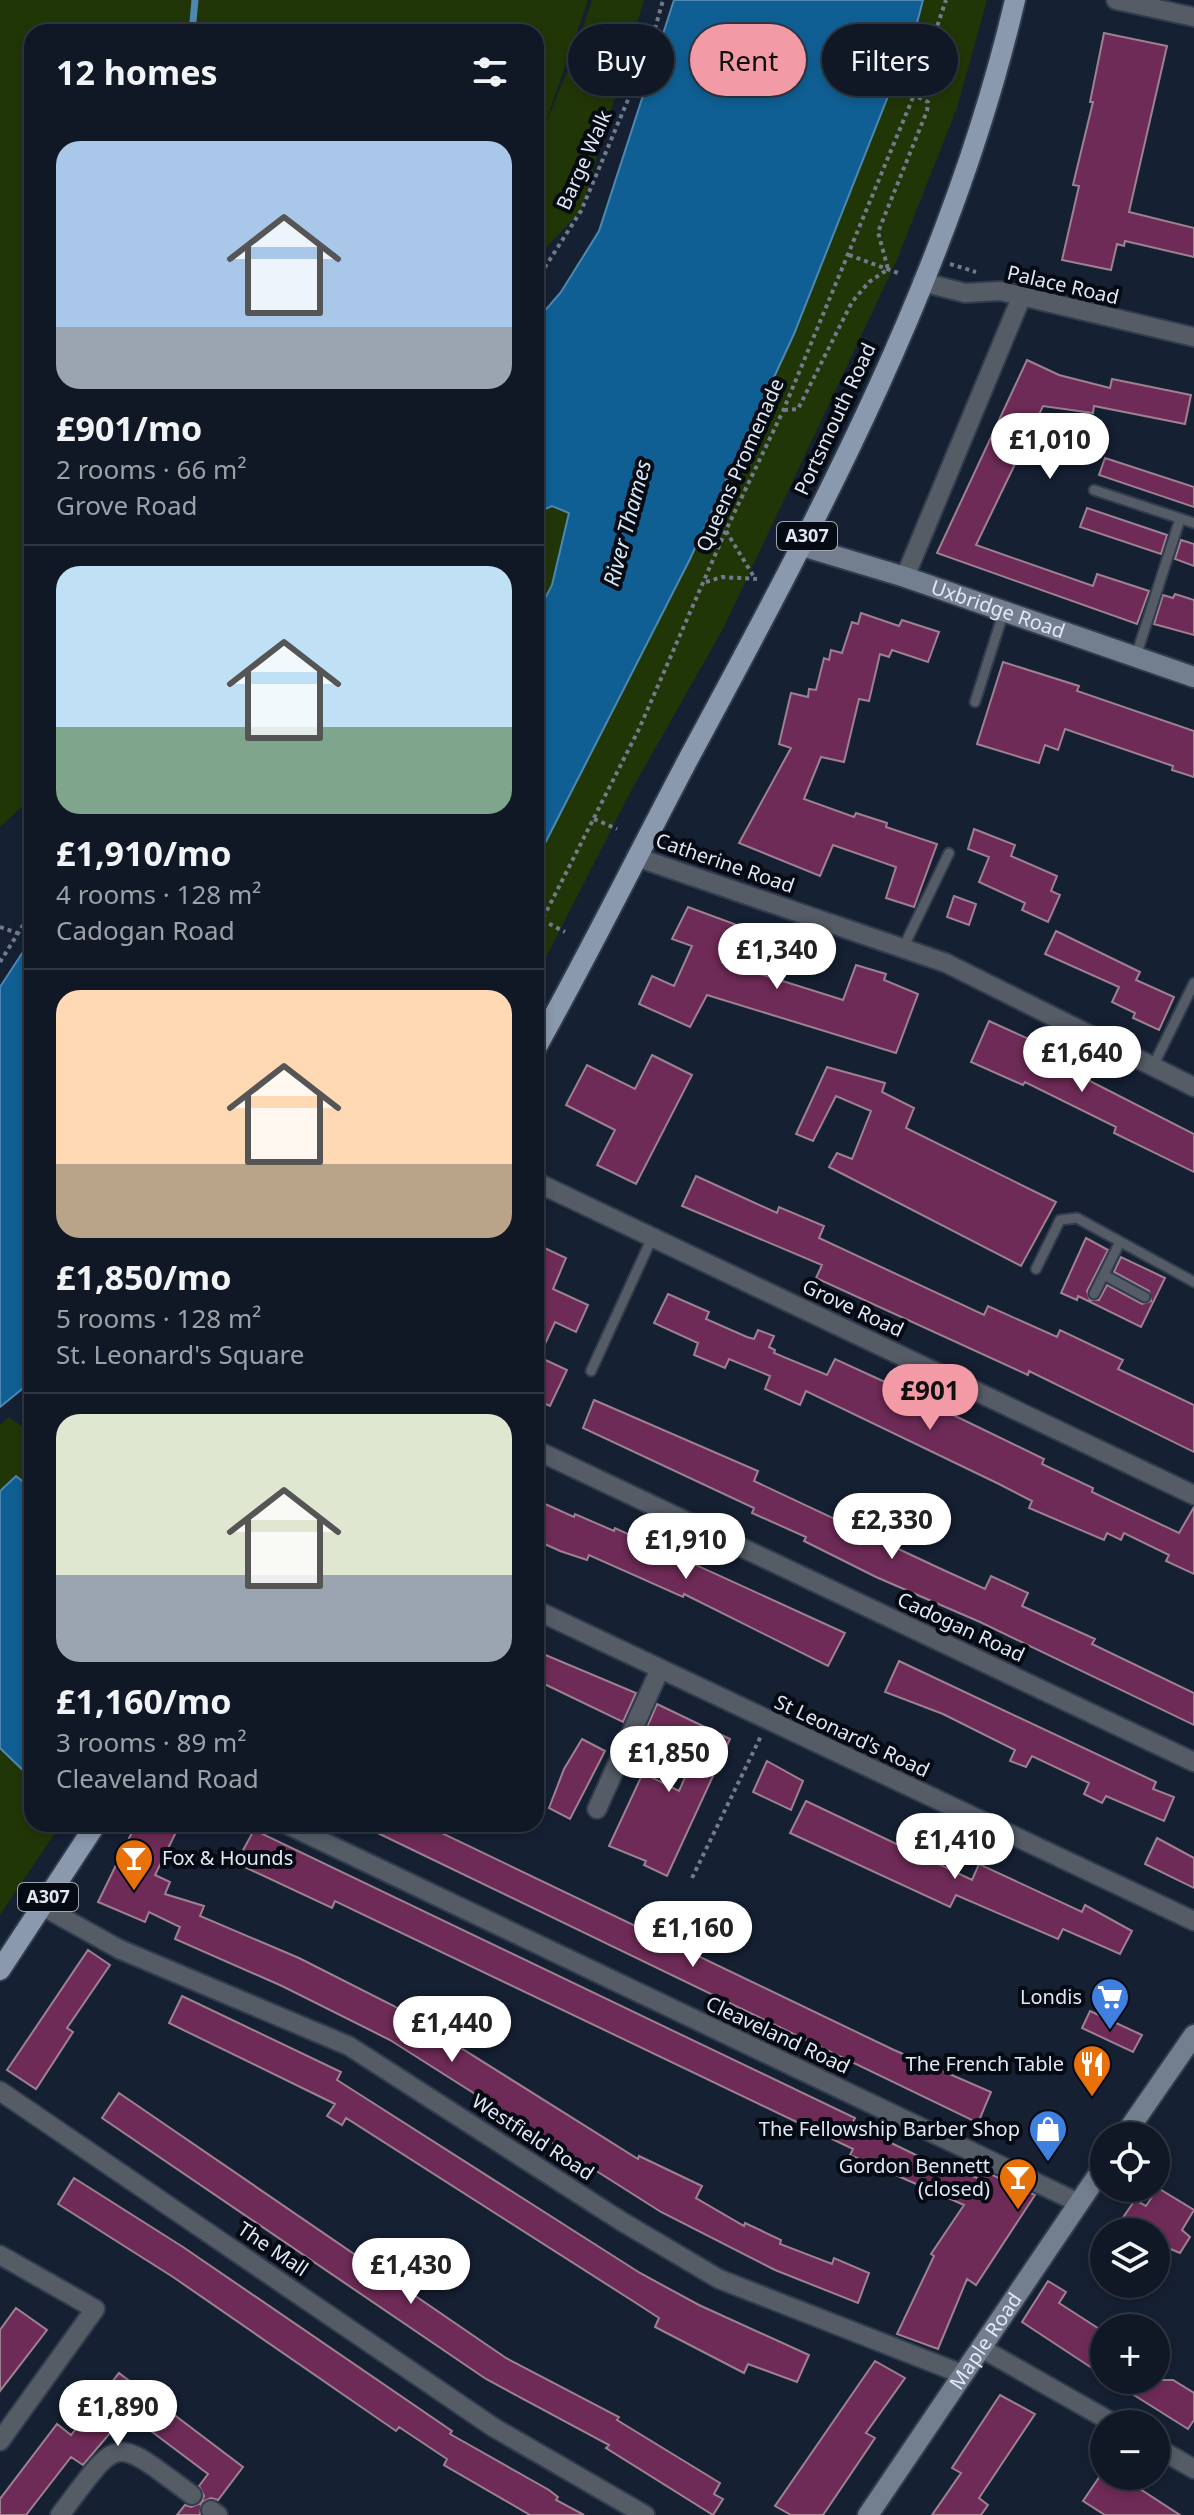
<!DOCTYPE html>
<html lang="en">
<head>
<meta charset="utf-8">
<style>
	body { margin:0; font-family:"Noto Sans",sans-serif; background:#1e2532; color:#f1f3f6; height:100vh; display:flex; flex-direction:column; font-size:30px; white-space:nowrap }
	* { box-sizing:border-box; margin:0 }
	p { font-size:26px; color:#9ca0a7 }
	.icon { flex:none; width:44px; height:44px; fill:none; stroke:currentColor; stroke-width:2; stroke-linecap:round; stroke-linejoin:round }
	.map { position:relative; flex:1; overflow:hidden }
	.panel { position:absolute; left:24px; top:24px; width:520px; height:1808px; display:flex; flex-direction:column; background:#101826; border-radius:24px; box-shadow:0 4px 12px #0003,0 0 0 2px #303743 }
	.panel>* { flex:none }
	.top-card { position:absolute; left:568px; top:24px; width:506px; height:72px; display:flex; gap:16px }
	.fabs { position:absolute; left:1090px; top:2122px; display:grid; gap:16px }
	.fabs a { display:grid; place-items:center; width:80px; height:80px; border-radius:50%; background:#101826; box-shadow:0 4px 12px #0003,0 0 0 2px #303743; font-size:40px }
	.price { position:absolute; translate:-50% -68px; padding:0 18px; border-radius:28px; background:#fff; color:#222; font-size:26px; line-height:52px; filter:drop-shadow(0 2px 4px #0008) }
	.price::after { content:''; position:absolute; left:50%; top:48px; width:24px; height:18px; margin-left:-12px; background:inherit; clip-path:polygon(0 0,100% 0,50% 100%) }
	.price.selected { background:#f39aa7; color:#111 }
	ul { padding:0; list-style:none }
	li { display:grid; align-content:center; gap:16px; height:424px; padding:0 32px }
	li+li { border-top:2px solid #303743 }
	li span { display:grid; place-items:center; height:248px; border-radius:24px; color:#555 }
	li>.icon { margin-inline-start:auto }
	span .icon { width:144px; height:144px; fill:#fffc; stroke-width:1 }
	li b { font-size:34px }
	h2 { display:flex; justify-content:space-between; align-items:center; height:96px; padding:0 32px; font-size:34px }
	.pill { padding:0 28px; border-radius:36px; background:#101826; box-shadow:0 4px 12px #0003,0 0 0 2px #303743; font-size:28px; line-height:72px }
	.pill.selected { background:#f39aa7; color:#111 }
	.map>svg:first-child { display:block }
	.green { fill:#213607 }
	.water { fill:#105f94; stroke:#4e88b1; stroke-width:2 }
	.lines { fill:none; stroke-linecap:round; stroke-linejoin:round }
	.stream { stroke:#4e88b1; stroke-width:7 }
	.building { fill:#6f2b57; stroke:#9d8190; stroke-width:2 }
	.lane-casing { stroke:#313c4e; stroke-width:13 }
	.street-casing { stroke:#313c4e; stroke-width:22 }
	.secondary-casing { stroke:#313c4e; stroke-width:24 }
	.primary-casing { stroke:#313c4e; stroke-width:24 }
	.path { stroke:#717b8c; stroke-width:4; stroke-dasharray:4 4; stroke-linecap:butt }
	.lane { stroke:#555c66; stroke-width:9 }
	.street { stroke:#555c66; stroke-width:18 }
	.secondary { stroke:#737e8e; stroke-width:20 }
	.primary { stroke:#8a99ad; stroke-width:20 }
	.labels { text-anchor:middle; stroke-width:8; stroke-linejoin:round; paint-order:stroke }
	.shield { fill:#060a12; stroke:#9fa5b2; stroke-width:2 }
	.shield-label { font-size:18px; font-weight:bold; fill:#e0e8f6 }
	.street-label { font-size:20px; fill:#e0e8f6; stroke:#060a12 }
	.poi-label { font-size:20px; fill:#e0e8f6; stroke:#060a12; text-anchor:end }
	.water-label { font-size:22px; font-style:italic; fill:#d4e5f5; stroke:#060a12 }
</style>
</head>
<body>
<div class="map">
<svg width="1194" height="2515" viewBox="0 0 1194 2515">
	<rect width="100%" height="100%" fill="#152033"/>
	<path class="green" d="M0 0H588L543 130 576 50 592 0H644L581 211 536 258V32H32V797L0 827Z
		M923 0H987L957 108 896 262 724 627 631 791 536 977V861L690 559 794 334 917 23Z
		M552 506 569 512 552 585 536 616V513Z
		M9 1417 32 1434V1489L16 1476 0 1491V1425Z
		M0 1748 32 1779V1824H61L0 1915Z"/>
	<path class="water" d="M674 0H923L917 23 794 334 690 559 536 861V616L552 585 569 513 552 506 536 513V321L561 292 599 231Z
		M32 938V1381L0 1407V987Z
		M16 1476 32 1489V1779L0 1748V1491Z"/>
	<g class="lines">
		<path class="stream" d="M192 32 195 0"/>
	</g>
	<path class="building" d="M1104 33 1167 46 1129 212 1194 228V257L1125 241 1124 246 1117 244 1111 270 1062 260 1079 186 1073 185 1093 102H1090Z
		M1027 360 1059 375 1110 388 1112 379 1191 395 1185 424 1094 406 1093 413 1043 406 976 545 1093 586 1097 574 1149 591 1137 624 937 553Z
		M1105 458 1194 487V507L1099 475Z
		M1087 508 1167 535 1161 554 1080 527Z
		M1181 540 1194 544V566L1175 559Z
		M1175 594 1194 600V635L1154 624 1163 595 1173 598Z
		M861 613 899 626 902 620 939 632 928 662 892 650 889 657 880 654 869 701 859 699 844 762 821 757 804 799 854 817 856 813 887 823 886 827 937 844 914 907 886 898 896 867 833 845 820 876 739 843 791 748 779 744 791 693 808 697 809 689 816 690 824 658 829 660 831 650 842 653 852 622 858 624Z
		M1003 662 1079 686 1077 691 1194 731V777L1172 770 1173 766 1065 729 1058 750 1045 745 1039 763 977 744Z
		M974 829 1015 845 1011 856 1057 876 1051 891 1060 895 1048 922 1022 910 1025 903 979 882 989 857 968 849Z
		M954 896 976 904 969 925 947 917Z
		M688 907 737 925 722 962 843 1000 856 965 886 974 884 980 918 994 896 1053 707 995 690 1027 639 1004 652 976 674 986 692 946 672 939Z
		M1056 931 1140 972 1136 980 1174 997 1159 1030 1133 1018 1135 1013 1112 1002 1119 987 1045 954Z
		M989 1021 1042 1045 1037 1054 1194 1134V1172L1114 1133 1116 1127 1025 1082 1023 1085 971 1062Z
		M652 1055 692 1075 636 1184 597 1165 615 1130 566 1105 587 1065 635 1089Z
		M827 1067 885 1083 882 1092 914 1108 906 1128 1056 1202 1021 1266 829 1167 837 1153 852 1159 871 1111 836 1096 813 1141 796 1134Z
		M696 1176 777 1213 779 1207 824 1226 819 1238 984 1315 988 1306 1057 1337 1060 1330 1123 1360 1118 1369 1194 1405V1452L1029 1371 1028 1375 816 1278 822 1265 682 1206Z
		M1086 1238 1108 1250 1087 1291 1090 1300H1099L1107 1285 1142 1304 1151 1301 1149 1291 1114 1272 1121 1257 1165 1278 1141 1327 1078 1296 1077 1300 1061 1293Z
		M536 1244 566 1258 553 1289 588 1305 576 1332 555 1322 539 1357 567 1370 550 1406 536 1400Z
		M668 1294 709 1312 706 1319 747 1337 754 1339 758 1330 774 1336 769 1347 775 1350 774 1353 827 1375 835 1359 885 1382 1044 1459 1042 1464 1093 1488 1092 1492 1179 1533 1194 1507V1574L1166 1561 1169 1555 1124 1533 1121 1540 1107 1533 1104 1540 1029 1508 1032 1501 999 1484 806 1391 800 1405 765 1389 770 1376 729 1359 725 1368 694 1355 698 1343 654 1323Z
		M594 1400 758 1471 754 1481 939 1568 985 1589 991 1576 1028 1593 1022 1606 1095 1639 1092 1644 1194 1693V1725L980 1622 876 1577 804 1541 806 1537 752 1513 754 1508 583 1428Z
		M536 1500 574 1517 575 1514 614 1531 615 1528 845 1633 828 1666 684 1594 683 1597 589 1555 587 1560 560 1551 536 1540Z
		M536 1651 636 1693 623 1722 536 1680Z
		M899 1661 1156 1782 1153 1789 1174 1797 1164 1821 1106 1796 1102 1803 1084 1794 1089 1783 1032 1756 1026 1767 1010 1761 1015 1750 943 1714 885 1692Z
		M657 1704 730 1739 667 1876 644 1865 646 1861 609 1846 643 1773 679 1791 695 1755 645 1732Z
		M582 1739 605 1751 570 1819 549 1808 564 1769Z
		M767 1761 803 1781 791 1810 753 1792Z
		M806 1801 972 1880 979 1864 1082 1912 1085 1905 1132 1931 1120 1954 1063 1929 1058 1939 956 1895 950 1907 790 1833Z
		M136 1824H180L155 1875 170 1882 165 1894 204 1906 200 1916 299 1958 394 2006 638 2159 639 2156 702 2186 696 2198 744 2226 745 2223 781 2240 780 2244 832 2264 834 2258 869 2273 858 2303 775 2270 661 2212 390 2040 282 1986 175 1939 180 1927 149 1912 145 1922 98 1902Z
		M359 1824H423L894 2050 991 2092 978 2123Z
		M254 1830 855 2118 852 2124 918 2156 980 2179 984 2171 1035 2195 976 2285 967 2279 938 2349 897 2334 934 2256 931 2254 964 2205 850 2155 853 2149 335 1901 332 1908 236 1863Z
		M1157 1838 1194 1858V1888L1145 1864Z
		M88 1950 110 1965 67 2028 73 2032 36 2089 7 2070Z
		M182 1996 341 2072 337 2080 640 2273 699 2305 809 2355 797 2382 748 2364 744 2373 655 2327 659 2318 636 2303 346 2118 342 2125 327 2116 335 2104 169 2023Z
		M1090 2011 1142 2035 1133 2052 1082 2028Z
		M119 2093 506 2358 619 2417 617 2420 720 2483 714 2494 723 2499 713 2515 606 2448 609 2445 486 2379 102 2118Z
		M74 2178 183 2247 452 2431 450 2434 549 2490 558 2497 556 2500 584 2515H530L444 2465 447 2459 399 2427 396 2431 173 2277 58 2204Z
		M1158 2188 1194 2210 1182 2230 1190 2237 1180 2253 1168 2248 1156 2265V2232H1124L1131 2224 1122 2219 1135 2200 1146 2206Z
		M1048 2281 1066 2292 1059 2303 1104 2332V2376L1022 2322Z
		M16 2308 47 2330 0 2391V2330Z
		M875 2361 905 2378 866 2433 875 2438 823 2515H791L775 2506Z
		M119 2373 243 2467 218 2500 211 2498 202 2502 200 2515H177L185 2505 191 2507 201 2503 204 2496 199 2486 208 2474 127 2413 83 2465 71 2457 26 2515H0V2499L57 2424 71 2435Z
		M1110 2380H1173L1194 2393V2420L1188 2429Z
		M1000 2395 1035 2414 979 2498 988 2505 981 2515H932L961 2473 952 2468Z
		M1100 2476H1120L1180 2515H1105L1083 2501Z"/>
	<g class="lines">
		<g class="lane-casing">
			<path id="lane" d="M1094 490 1194 523
				M1136 656 1180 519
				M975 702 1004 611
				M903 948 949 853
				M1153 1066 1194 983
				M1036 1269 1060 1220 1077 1218 1194 1282
				M1104 1275 1145 1297
				M1094 1294 1120 1242
				M591 1371 652 1238"/>
		</g>
		<g class="street-casing">
			<path id="street" d="M1116 0 1194 17
				M922 282 965 293 1000 291 1194 337
				M905 577 1021 298
				M636 857 946 963 1194 1087
				M536 1182 1194 1495
				M536 1450 1194 1762
				M536 1610 1194 1921
				M597 1809 660 1669
				M286 1824 1079 2203
				M42 1906 119 1949 349 2046 621 2221 719 2279 962 2374
				M0 2091 493 2427 645 2515
				M0 2255 95 2309 0 2441
				M981 2348 1115 2424
				M1156 2447 1194 2469
				M211 2510 218 2515
				M60 2515C121 2434 111 2435 192 2495"/>
		</g>
		<g class="secondary-casing">
			<g id="secondary">
				<path id="s1" d="M802 546 905 577 1194 677"/>
				<path d="M1124 2136 1194 2035"/>
				<path id="s2" d="M868 2515 1104 2166"/>
			</g>
		</g>
		<g class="primary-casing">
			<path id="primary" d="M536 1048C590 952 639 852 691 754 820 515 953 267 1015 0
				M0 1970 96 1824"/>
		</g>
		<path class="path" d="M849 255 898 273
			M950 264 976 272
			M536 281 581 211 649 50 663 0
			M784 410 798 409 852 302 869 282 888 269 878 232 927 111 928 102 914 95
			M726 531 754 577
			M706 582 722 577 757 579
			M594 819 617 829
			M542 920 565 932
			M0 927 17 933
			M536 932 639 729 726 530 783 411 914 95 946 0
			M0 962 32 911
			M692 1878 761 1736"/>
		<use href="#lane" class="lane"/>
		<use href="#street" class="street"/>
		<use href="#secondary" class="secondary"/>
		<use href="#primary" class="primary"/>
	</g>
	<defs>
		<g id="bar-pin" transform="scale(2)"><path d="M0 17L-7.5 6A9.5 9.5 0 1 1 7.5 6Z" fill="#e8710a" stroke="#060a12"/><path d="M-6-5H6L.8 .8V4.5H3.5V6h-7V4.5H-.8V.8Z" fill="#fff"/></g>
		<g id="supermarket-pin" transform="scale(2)"><path d="M0 17L-7.5 6A9.5 9.5 0 1 1 7.5 6Z" fill="#3f7fe0" stroke="#060a12"/><path d="M-6-5.5h2.5l.6 2H6L4.5 2H-2.5L-4.4-4H-6ZM-1.5 3.2a1.3 1.3 0 1 0 .1 0ZM3 3.2a1.3 1.3 0 1 0 .1 0Z" fill="#fff"/></g>
		<g id="restaurant-pin" transform="scale(2)"><path d="M0 17L-7.5 6A9.5 9.5 0 1 1 7.5 6Z" fill="#e8710a" stroke="#060a12"/><path d="M-5-6h1v4h1v-4h1v4h1v-4h1v5L-1.5 .5V6h-2V.5L-5-1ZM5-6V6H3V1.5H1.5Q1.5-4 5-6Z" fill="#fff"/></g>
		<g id="shop-pin" transform="scale(2)"><path d="M0 17L-7.5 6A9.5 9.5 0 1 1 7.5 6Z" fill="#3f7fe0" stroke="#060a12"/><path d="M-5-2.5h2.3a2.7 3.5 0 0 1 5.4 0H5L5.5 6h-11ZM-1.5-2.5h3a1.5 2.3 0 0 0-3 0Z" fill="#fff"/></g>
	</defs>
	<g fill-rule="evenodd">
		<use href="#bar-pin" x="134" y="1858"/>
		<use href="#supermarket-pin" x="1110" y="1997"/>
		<use href="#restaurant-pin" x="1092" y="2064"/>
		<use href="#shop-pin" x="1048" y="2129"/>
		<use href="#bar-pin" x="1018" y="2177"/>
	</g>
	<g class="labels">
		<g class="shield">
			<rect x="777" y="522" width="60" height="28" rx="6"/>
			<rect x="18" y="1883" width="60" height="28" rx="6"/>
		</g>
		<g class="shield-label">
			<text x="807" y="542">A307</text>
			<text x="48" y="1903">A307</text>
		</g>
		<g class="street-label">
			<text transform="translate(584 160) rotate(-66)" y="7">Barge Walk</text>
			<text transform="translate(1063 285) rotate(13)" y="7">Palace Road</text>
			<text transform="translate(835 419) rotate(-65)" y="7">Portsmouth Road</text>
			<text transform="translate(740 465) rotate(-66)" y="7">Queens Promenade</text>
			<text dy="7" stroke="none"><textPath href="#s1" startOffset="206">Uxbridge Road</textPath></text>
			<text transform="translate(725 863) rotate(19)" y="7">Catherine Road</text>
			<text transform="translate(853 1308) rotate(25)" y="7">Grove Road</text>
			<text transform="translate(961 1627) rotate(25)" y="7">Cadogan Road</text>
			<text transform="translate(852 1736) rotate(25)" y="7">St Leonard's Road</text>
			<text transform="translate(778 2035) rotate(25)" y="7">Cleaveland Road</text>
			<text transform="translate(533 2137) rotate(33)" y="7">Westfield Road</text>
			<text transform="translate(273 2249) rotate(34)" y="7">The Mall</text>
			<text dy="7" stroke="none"><textPath href="#s2" startOffset="210">Maple Road</textPath></text>
		</g>
		<g class="poi-label">
			<text x="162" y="1865" text-anchor="start">Fox &amp; Hounds</text>
			<text x="1082" y="2004">Londis</text>
			<text x="1064" y="2071">The French Table</text>
			<text x="1020" y="2136">The Fellowship Barber Shop</text>
			<text x="990" y="2173">Gordon Bennett<tspan x="990" dy="23">(closed)</tspan></text>
		</g>
		<g class="water-label">
			<text transform="translate(627 523) rotate(-75)" y="8">River Thames</text>
		</g>
	</g>
</svg>
<div class="fabs">
<a><svg class="icon" aria-label="locate" viewBox="0 0 24 24"><circle cx="12" cy="12" r="6"/><path d="M12 2v4M12 18v4M2 12h4M18 12h4"/></svg></a>
<a><svg class="icon" aria-label="layers" viewBox="0 0 24 24"><path d="M12 4l9 5-9 5-9-5zM3 14l9 5 9-5"/></svg></a>
<a>+</a>
<a>−</a>
</div>
<b class="price" style="left:1050px;top:481px">£1,010</b>
<b class="price" style="left:777px;top:991px">£1,340</b>
<b class="price" style="left:1082px;top:1094px">£1,640</b>
<b class="price selected" style="left:930px;top:1432px">£901</b>
<b class="price" style="left:892px;top:1561px">£2,330</b>
<b class="price" style="left:686px;top:1581px">£1,910</b>
<b class="price" style="left:669px;top:1794px">£1,850</b>
<b class="price" style="left:955px;top:1881px">£1,410</b>
<b class="price" style="left:693px;top:1969px">£1,160</b>
<b class="price" style="left:452px;top:2064px">£1,440</b>
<b class="price" style="left:411px;top:2306px">£1,430</b>
<b class="price" style="left:118px;top:2448px">£1,890</b>
<div class="top-card">
<a class="pill">Buy</a>
<a class="pill selected">Rent</a>
<a class="pill">Filters</a>
</div>
<section class="panel">
<h2>12 homes<svg class="icon" aria-label="filters" viewBox="0 0 24 24"><path d="M4 7h16M4 17h16"/><circle cx="9" cy="7" r="2"/><circle cx="15" cy="17" r="2"/></svg></h2>
<ul>
<li><span style="background:linear-gradient(#a9c7e8 75%,#9aa5b1 0)"><svg class="icon" aria-label="home" viewBox="0 0 24 24"><path d="M3 11l9-7 9 7M6 9v11h12V9"/></svg></span><div><b>£901/mo</b><p>2 rooms · 66 m²</p><p>Grove Road</p></div></li>
<li><span style="background:linear-gradient(#bfe0f5 65%,#7fa58c 0)"><svg class="icon" aria-label="home" viewBox="0 0 24 24"><path d="M3 11l9-7 9 7M6 9v11h12V9"/></svg></span><div><b>£1,910/mo</b><p>4 rooms · 128 m²</p><p>Cadogan Road</p></div></li>
<li><span style="background:linear-gradient(#ffd9b3 70%,#b9a48a 0)"><svg class="icon" aria-label="home" viewBox="0 0 24 24"><path d="M3 11l9-7 9 7M6 9v11h12V9"/></svg></span><div><b>£1,850/mo</b><p>5 rooms · 128 m²</p><p>St. Leonard's Square</p></div></li>
<li><span style="background:linear-gradient(#dfe7d0 65%,#9aa5b1 0)"><svg class="icon" aria-label="home" viewBox="0 0 24 24"><path d="M3 11l9-7 9 7M6 9v11h12V9"/></svg></span><div><b>£1,160/mo</b><p>3 rooms · 89 m²</p><p>Cleaveland Road</p></div></li>
</ul>
</section>
</div>
</body>
</html>
